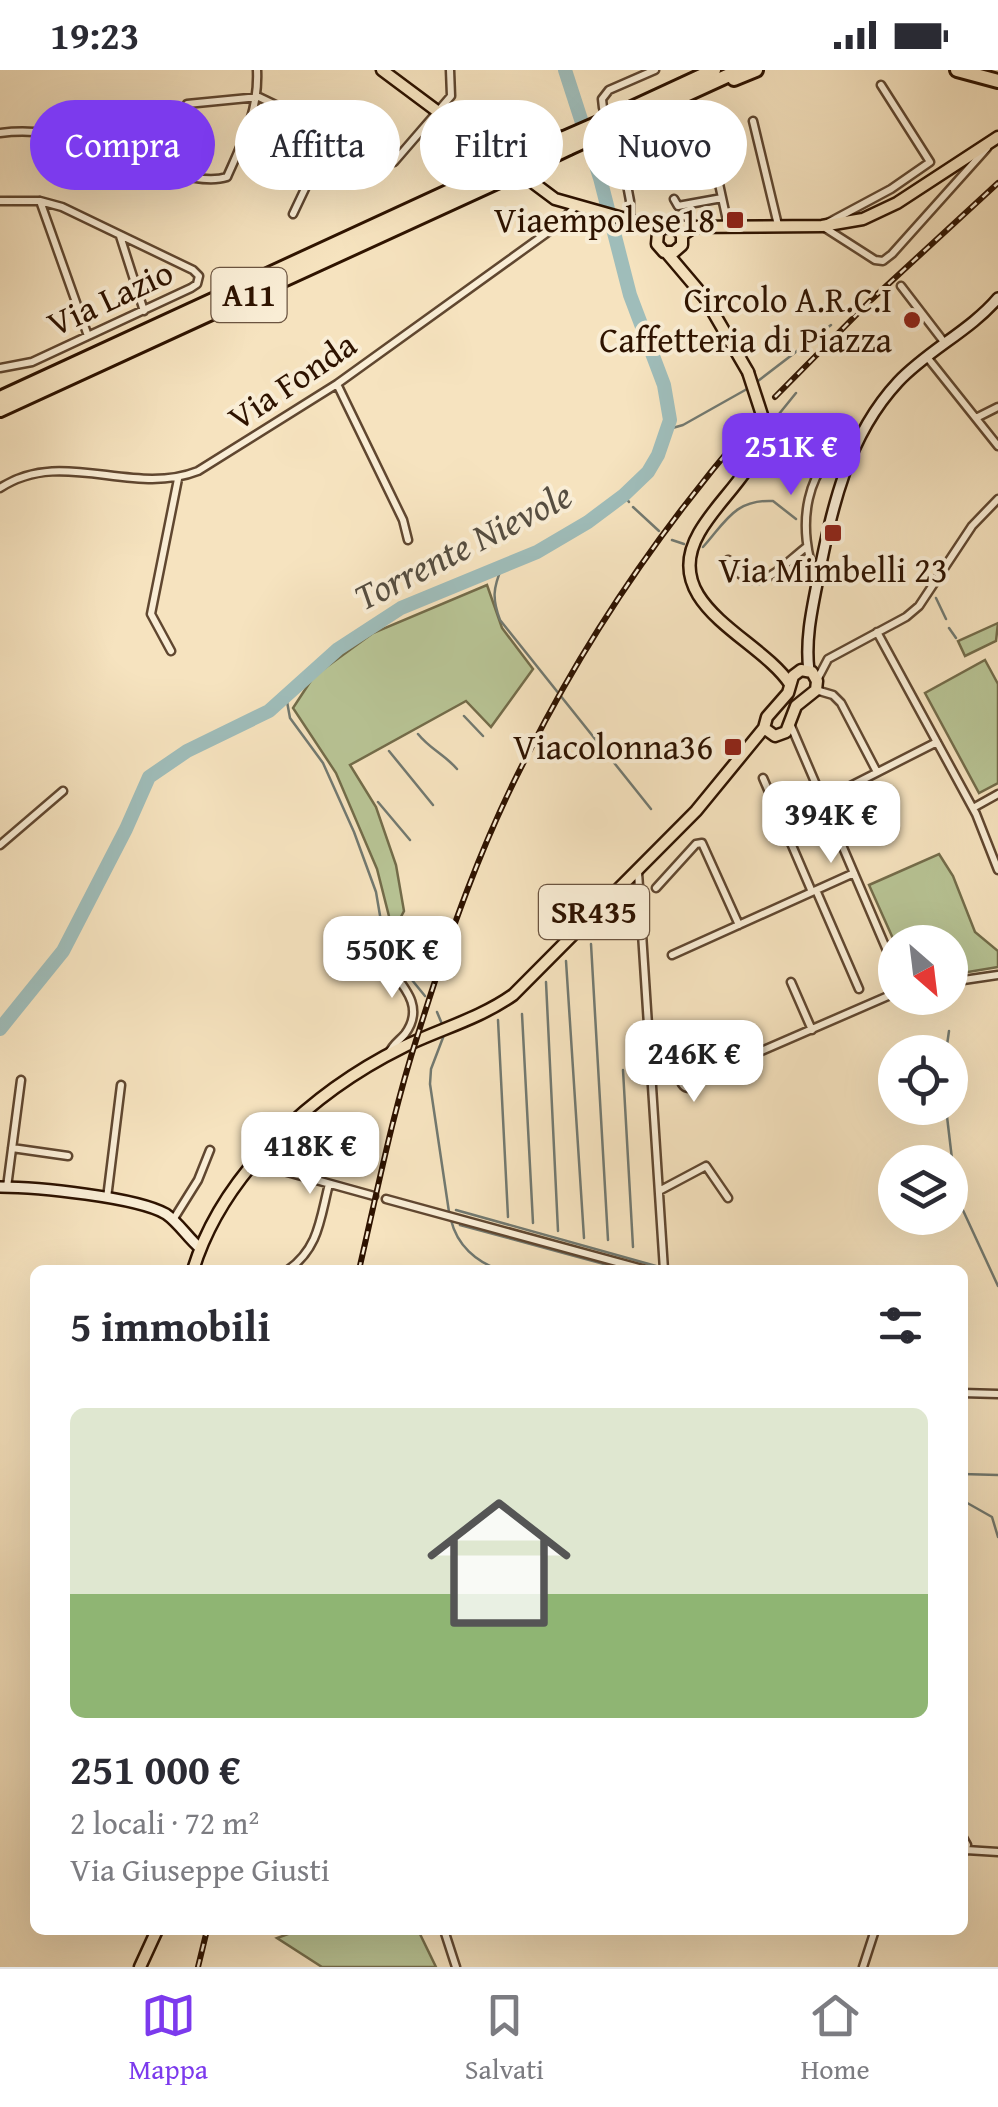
<!DOCTYPE html>
<html lang="it">
<head>
<meta charset="utf-8">
<style>
	body { margin:0; font-family:"Gentium Book Plus",serif; background:#f2f2f3; color:#2b2b33; height:100vh; display:flex; flex-direction:column; font-size:38px; white-space:nowrap }
	* { box-sizing:border-box; margin:0 }
	p { font-size:32px; color:#7c7c81 }
	.icon { flex:none; width:55px; height:55px; fill:none; stroke:currentColor; stroke-width:2; stroke-linecap:round; stroke-linejoin:round }
	.map { position:relative; flex:1; overflow:hidden }
	.panel { position:absolute; left:30px; top:1195px; width:938px; height:670px; display:flex; flex-direction:column; background:#fff; border-radius:15px; box-shadow:0 10px 40px #0002 }
	.panel>* { flex:none }
	.top-card { position:absolute; left:30px; top:30px; width:940px; height:90px; display:flex; gap:20px }
	.needle { width:65px; rotate:152deg }
	.fabs { position:absolute; left:878px; top:855px; display:grid; gap:20px }
	.fabs a { display:grid; place-items:center; width:90px; height:90px; border-radius:50%; background:#fff; box-shadow:0 10px 40px #0002; font-size:50px }
	.price { position:absolute; translate:-50% -85px; padding:0 22px; border-radius:20px; background:#fff; color:#222; font-size:32px; line-height:65px; filter:drop-shadow(0 2px 5px #0008) }
	.price::after { content:''; position:absolute; left:50%; top:60px; width:30px; height:22px; margin-left:-15px; background:inherit; clip-path:polygon(0 0,100% 0,50% 100%) }
	.price.active { background:#7c3aed; color:#fff }
	ul { padding:0; list-style:none }
	li { display:grid; align-content:center; gap:20px; height:530px; padding:0 40px }
	li+li { border-top:2px solid #e1e1e2 }
	li span { display:grid; place-items:center; height:310px; border-radius:15px; color:#555 }
	li>.icon { margin-inline-start:auto }
	span .icon { width:180px; height:180px; fill:#fffc; stroke-width:1 }
	li b { font-size:42px }
	h2 { display:flex; justify-content:space-between; align-items:center; height:120px; padding:0 40px; font-size:42px }
	.tag { padding:0 35px; border-radius:45px; background:#fff; box-shadow:0 10px 40px #0002; font-size:35px; line-height:90px }
	.tag.active { background:#7c3aed; color:#fff }
	.status { display:flex; justify-content:space-between; align-items:center; height:70px; padding:0 50px; background:#fff; direction:ltr }
	.status svg { height:28px; fill:currentColor }
	.dock { display:flex; justify-content:space-around; align-items:center; height:140px; border-top:2px solid #e1e1e2; background:#fff; font-size:28px; color:#7c7c81 }
	.dock a { display:grid; justify-items:center; gap:5px }
	.dock .active { color:#7c3aed }
	.map>svg:first-child { display:block }
	.green { fill:#b8c495; stroke:#736c4a; stroke-width:2.5 }
	.lines { fill:none; stroke-linecap:round; stroke-linejoin:round }
	.stream { stroke:#727970; stroke-width:2.5 }
	.river { stroke:#9fbdba; stroke-width:14 }
	.minor-casing { stroke:#604730; stroke-width:11 }
	.secondary-casing { stroke:#2e1300; stroke-width:14 }
	.primary-casing { stroke:#2e1300; stroke-width:15 }
	.motorway-casing { stroke:#2e1300; stroke-width:18 }
	.minor { stroke:#f9edd5; stroke-width:6 }
	.secondary { stroke:#f9edd5; stroke-width:9 }
	.primary { stroke:#f6e3bf; stroke-width:10 }
	.motorway { stroke:#f6e3bf; stroke-width:12 }
	.rail-casing { stroke:#2e1300; stroke-width:6 }
	.rail { stroke:#f9edd5; stroke-width:2.5; stroke-dasharray:8; stroke-linecap:butt }
	.primary-bridge-casing { stroke:#2e1300; stroke-width:15; stroke-linecap:butt }
	.motorway-bridge-casing { stroke:#2e1300; stroke-width:18; stroke-linecap:butt }
	.primary-bridge { stroke:#f6e3bf; stroke-width:10 }
	.motorway-bridge { stroke:#f6e3bf; stroke-width:12 }
	.poi-dot { fill:#8f2418; stroke:#f9edd5; stroke-width:4 }
	.labels { text-anchor:middle; stroke-width:8; stroke-linejoin:round; paint-order:stroke }
	.shield { fill:#f9edd5; stroke:#6b5440; stroke-width:2.5 }
	.shield-label { font-size:32px; font-weight:bold; fill:#2e1300 }
	.poi-label { font-size:35px; fill:#2e1300; stroke:#f9edd5; text-anchor:end }
	.street-label { font-size:35px; fill:#2e1300; stroke:#f9edd5 }
	.water-label { font-size:38px; font-style:italic; fill:#564e41; stroke:#f9edd5 }
</style>
</head>
<body>
<div class="status"><b>19:23</b><svg viewBox="0 0 49 12"><path d="M0 12V9h3v3zM5 12V6h3v6zM10 12V3h3v9zM15 12V0h3v12zM26 1h20v11H26zM47 4h2v5h-2z"/></svg></div>
<div class="map">
<svg width="998" height="1897" viewBox="0 0 998 1897">
	<rect width="100%" height="100%" fill="#f6e3bf"/>
	<filter id="stains"><feTurbulence type="fractalNoise" baseFrequency=".002" numOctaves="4"/><feColorMatrix values="0 0 0 0 .2 0 0 0 0 .09 0 0 0 0 .02 0 0 0 .5 -.17"/></filter>
	<radialGradient id="worn" r=".72"><stop offset=".6" stop-color="#630" stop-opacity="0"/><stop offset="1" stop-color="#630" stop-opacity=".3"/></radialGradient>
	<path class="green" d="M487 515 502 558 533 599 491 657 466 631 350 695 376 737 396 795 404 841 393 862 377 799 336 703 293 638 314 606 373 563Z
		M998 553 996 571 965 586 958 571Z
		M985 590 998 614V713L979 723 925 623Z
		M939 784 953 806 975 862 998 881V897L950 905V872L895 873 869 815Z
		M299 1860H418L436 1897H322L277 1868Z"/>
	<g class="lines">
		<path class="stream" d="M758 311 831 255
			M781 351 779 344 796 323
			M669 359 683 355 747 319
			M624 425 629 432
			M633 437 659 461
			M672 470 684 474
			M703 477C725 453 734 429 773 431L796 449
			M502 497C493 518 492 529 500 550L651 739
			M936 528 946 549
			M949 558 956 568
			M286 626 290 648 323 693 354 762 376 822 384 869 403 899 425 926
			M464 646 483 666
			M418 664C430 679 445 685 457 699
			M389 681 433 735
			M378 732 410 770
			M591 874 608 1170
			M566 891 584 1168
			M546 912 558 1161
			M437 942 442 954
			M522 944 533 1153
			M498 950 508 1147
			M444 965 431 999 430 1014 449 1142
			M946 982 949 961
			M623 1000 633 1177
			M946 1038 954 1106 961 1136 998 1216
			M456 1140 656 1196
			M451 1150C457 1175 476 1192 500 1200
			M460 1155 626 1200
			M962 1404 998 1405
			M962 1430 992 1447 998 1467"/>
		<path class="river" d="M0 959 63 881 126 759 149 707 187 681 269 641 338 579 401 538 537 482 588 452 624 425 648 402 658 385 670 350 664 315 630 225 600 108 565 0"/>
		<g class="minor-casing">
			<path id="minor" d="M881 15 930 92 891 119 822 156 875 190 883 191 892 184 987 78
				M603 38 602 29 609 20 655 0
				M753 51 778 155
				M0 63C23 60 48 62 70 68 109 79 190 119 227 107 243 71 259 40 257 0
				M619 72 630 131V149
				M712 82 728 155
				M168 102 187 34 259 27 394 92 451 26 450 0
				M674 129 678 136 722 128
				M0 131H40L62 137 193 200 199 206 197 214 191 218 32 292 0 298
				M40 131 88 266
				M293 144 331 64
				M120 166 144 241
				M901 216 944 272
				M927 287 998 376
				M337 314 403 450 408 470
				M976 348 998 337
				M0 418C62 377 132 427 198 401L337 314 555 157 575 137
				M728 490C755 531 776 501 805 478
				M817 511C796 460 802 391 859 367
				M877 562 976 744 998 800
				M171 581 151 544 178 409
				M817 610 828 589 906 547 919 536 972 456 998 429
				M816 620 833 625 841 633 877 702
				M791 656 895 899
				M763 708 812 822
				M821 731 937 672
				M973 738 998 724
				M0 775 63 721
				M638 802 664 1200
				M656 818 696 774 702 773 739 855
				M816 820 859 919
				M672 885 854 803
				M388 896C404 917 425 937 405 964 399 971 393 974 389 983
				M791 912 812 960
				M950 912 998 905
				M681 1010a8 8 0 1 1 16 0a8 8 0 1 1-16 0Z
				M697 1009 895 923
				M12 1078 68 1086
				M255 1093 374 1126
				M7 1117 21 1010
				M659 1121 706 1096 728 1128
				M107 1128 121 1015
				M386 1129 646 1200
				M173 1150 198 1110 210 1080
				M288 1200C319 1178 320 1149 329 1114
				M962 1323 998 1324
				M962 1766 967 1775 962 1786
				M966 1780 998 1782
				M444 1860 456 1897
				M863 1897 875 1860"/>
		</g>
		<g class="secondary-casing">
			<path id="secondary" d="M809 601C805 570 812 539 818 509 832 438 847 367 898 312 928 280 970 261 998 228
				M0 1117C36 1117 137 1127 166 1144 179 1153 188 1168 200 1178"/>
		</g>
		<g class="primary-casing">
			<path id="primary" d="M382 0 555 129 661 159
				M674 157 822 156 863 149 897 133 998 67
				M682 165 674 157 663 158 658 163 657 174 664 182H674L682 175V165L693 158
				M666 182 705 228 748 302
				M760 373C748 408 717 431 699 463 658 535 759 567 790 614
				M193 1200C223 1102 314 1021 403 977 440 959 479 949 513 925L696 741 764 658 767 647 788 623 793 606 801 600 812 602 817 611 816 620 796 636 786 662 775 666 764 658
				M140 1897 157 1860"/>
		</g>
		<g class="motorway-casing">
			<path id="motorway" d="M957 0 998 11
				M734 9 756 0
				M619 44 714 0
				M622 54 740 0
				M524 87 564 68
				M531 96 569 78
				M0 328 491 102
				M0 340 499 111"/>
		</g>
		<use href="#minor" class="minor"/>
		<use href="#secondary" class="secondary"/>
		<use href="#primary" class="primary"/>
		<use href="#motorway" class="motorway"/>
		<g class="rail-casing">
			<path id="rail" d="M775 327 871 230 998 113
				M359 1200C377 1122 393 1041 418 964 448 868 482 771 529 682 587 567 661 459 745 361
				M198 1897 207 1860"/>
		</g>
		<use href="#rail" class="rail"/>
		<g class="primary-bridge-casing">
			<path id="primary-bridge" d="M748 302 762 345 760 373"/>
		</g>
		<g class="motorway-bridge-casing">
			<path id="motorway-bridge" d="M564 68 619 44
				M569 78 622 54
				M491 102 524 87
				M499 111 531 96"/>
		</g>
		<use href="#primary-bridge" class="primary-bridge"/>
		<use href="#motorway-bridge" class="motorway-bridge"/>
	</g>
	<g class="poi-dot">
		<rect x="725" y="140" width="20" height="20" rx="5"/>
		<circle cx="912" cy="250" r="10"/>
		<rect x="823" y="453" width="20" height="20" rx="5"/>
		<rect x="723" y="667" width="20" height="20" rx="5"/>
	</g>
	<g class="labels">
		<g class="shield">
			<rect x="211.5" y="198" width="75" height="54" rx="8"/>
			<rect x="539" y="815" width="110" height="54" rx="8"/>
		</g>
		<g class="shield-label">
			<text x="249" y="236">A11</text>
			<text x="594" y="853">SR435</text>
		</g>
		<g class="poi-label">
			<text x="715" y="162">Viaempolese18</text>
			<text x="892" y="242">Circolo A.R.C.I<tspan x="892" dy="40">Caffetteria di Piazza</tspan></text>
			<text x="833" y="512" text-anchor="middle">Via Mimbelli 23</text>
			<text x="713" y="689">Viacolonna36</text>
		</g>
		<g class="street-label">
			<text transform="translate(110 228) rotate(-25)" y="12">Via Lazio</text>
			<text transform="translate(292 311) rotate(-34)" y="12">Via Fonda</text>
		</g>
		<g class="water-label">
			<text transform="translate(463 476) rotate(-27)" y="13">Torrente Nievole</text>
		</g>
	</g>
	<rect width="100%" height="100%" filter="url(#stains)"/>
	<rect width="100%" height="100%" fill="url(#worn)"/>
</svg>
<div class="fabs">
<a><svg class="needle" viewBox="-14 -14 28 28"><path d="M0-13l5 13h-10z" fill="#e53935"/><path d="M0 13l5-13h-10z" fill="#7c7c81"/></svg></a>
<a><svg class="icon" aria-label="locate" viewBox="0 0 24 24"><circle cx="12" cy="12" r="6"/><path d="M12 2v4M12 18v4M2 12h4M18 12h4"/></svg></a>
<a><svg class="icon" aria-label="layers" viewBox="0 0 24 24"><path d="M12 4l9 5-9 5-9-5zM3 14l9 5 9-5"/></svg></a>
</div>
<b class="price active" style="left:791px;top:428px">251K €</b>
<b class="price" style="left:831px;top:796px">394K €</b>
<b class="price" style="left:392px;top:931px">550K €</b>
<b class="price" style="left:694px;top:1035px">246K €</b>
<b class="price" style="left:310px;top:1127px">418K €</b>
<div class="top-card">
<a class="tag active">Compra</a>
<a class="tag">Affitta</a>
<a class="tag">Filtri</a>
<a class="tag">Nuovo</a>
</div>
<section class="panel">
<h2>5 immobili<svg class="icon" aria-label="filters" viewBox="0 0 24 24"><path d="M4 7h16M4 17h16"/><circle cx="9" cy="7" r="2"/><circle cx="15" cy="17" r="2"/></svg></h2>
<ul>
<li><span style="background:linear-gradient(#dfe7d0 60%,#8fb573 0)"><svg class="icon" aria-label="home" viewBox="0 0 24 24"><path d="M3 11l9-7 9 7M6 9v11h12V9"/></svg></span><div><b>251 000 €</b><p>2 locali · 72 m²</p><p>Via Giuseppe Giusti</p></div></li>
</ul>
</section>
</div>
<nav class="dock">
<a class="active"><svg class="icon" aria-label="map" viewBox="0 0 24 24"><path d="M3 6l6-2 6 2 6-2v14l-6 2-6-2-6 2zM9 4v14M15 6v14"/></svg>Mappa</a>
<a><svg class="icon" aria-label="saved" viewBox="0 0 24 24"><path d="M7 4h10v16l-5-4-5 4z"/></svg>Salvati</a>
<a><svg class="icon" aria-label="home" viewBox="0 0 24 24"><path d="M3 11l9-7 9 7M6 9v11h12V9"/></svg>Home</a>
</nav>
</body>
</html>
